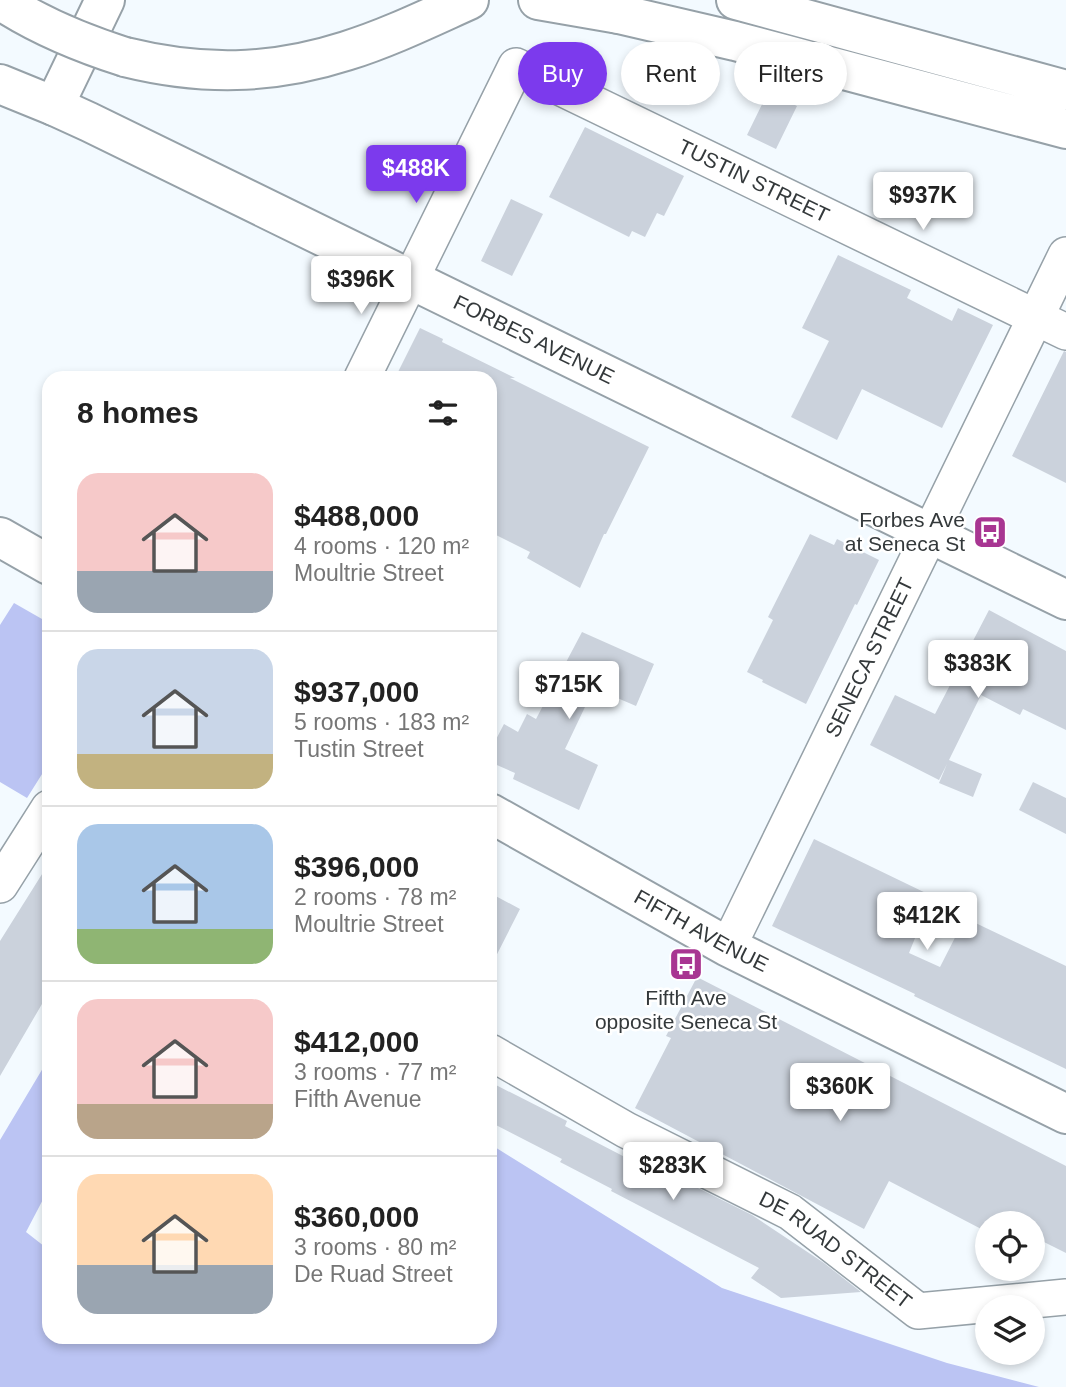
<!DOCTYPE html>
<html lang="en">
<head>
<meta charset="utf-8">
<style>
	body { margin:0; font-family:Arial,sans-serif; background:#f2f2f2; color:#222; height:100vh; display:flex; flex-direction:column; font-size:26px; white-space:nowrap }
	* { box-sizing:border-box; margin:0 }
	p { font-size:23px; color:#767676 }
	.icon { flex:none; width:38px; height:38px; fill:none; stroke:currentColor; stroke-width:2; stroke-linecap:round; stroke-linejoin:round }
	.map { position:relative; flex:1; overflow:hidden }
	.sheet { position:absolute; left:42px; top:371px; width:455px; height:973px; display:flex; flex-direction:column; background:#fff; border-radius:21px; box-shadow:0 4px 10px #0003 }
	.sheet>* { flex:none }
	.hud { position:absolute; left:518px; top:42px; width:443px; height:63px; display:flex; gap:14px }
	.buttons { position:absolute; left:975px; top:1211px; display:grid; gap:14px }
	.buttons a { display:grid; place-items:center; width:70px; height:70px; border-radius:50%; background:#fff; box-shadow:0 4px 10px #0003; font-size:35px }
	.price { position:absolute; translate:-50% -60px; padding:0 16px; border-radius:7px; background:#fff; color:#222; font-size:23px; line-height:46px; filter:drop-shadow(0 2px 4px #0008) }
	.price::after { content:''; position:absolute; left:50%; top:42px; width:21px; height:16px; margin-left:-10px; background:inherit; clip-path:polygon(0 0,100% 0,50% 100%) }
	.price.current { background:#7c3aed; color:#fff }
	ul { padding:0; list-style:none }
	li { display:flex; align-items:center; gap:21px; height:175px; padding:0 35px }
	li+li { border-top:2px solid #e0e0e0 }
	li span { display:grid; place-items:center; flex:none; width:196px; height:140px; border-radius:21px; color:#555 }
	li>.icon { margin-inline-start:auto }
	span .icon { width:84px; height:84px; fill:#fffc; stroke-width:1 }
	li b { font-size:30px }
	h2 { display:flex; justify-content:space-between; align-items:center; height:84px; padding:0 35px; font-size:30px }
	.chip { padding:0 24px; border-radius:32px; background:#fff; box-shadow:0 4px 10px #0003; font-size:24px; line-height:63px }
	.chip.current { background:#7c3aed; color:#fff }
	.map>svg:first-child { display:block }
	.green { fill:#bbc4f3 }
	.building { fill:#cbd2dc }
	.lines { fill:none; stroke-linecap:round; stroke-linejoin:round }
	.minor-casing { stroke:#96a1a8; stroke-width:38 }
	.secondary-casing { stroke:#96a1a8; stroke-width:42 }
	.primary-casing { stroke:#96a1a8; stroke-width:42 }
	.trunk-casing { stroke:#96a1a8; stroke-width:42 }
	.motorway-casing { stroke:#96a1a8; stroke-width:42 }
	.minor { stroke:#fff; stroke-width:35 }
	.secondary { stroke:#fff; stroke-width:38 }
	.primary { stroke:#fff; stroke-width:38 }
	.trunk { stroke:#fff; stroke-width:38 }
	.motorway { stroke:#fff; stroke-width:38 }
	.motorway-bridge-casing { stroke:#96a1a8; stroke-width:42; stroke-linecap:butt }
	.motorway-bridge { stroke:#fff; stroke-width:38 }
	.labels { text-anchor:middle; stroke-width:5; stroke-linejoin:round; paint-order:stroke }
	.street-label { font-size:21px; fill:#34393b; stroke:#fff }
	.poi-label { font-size:21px; fill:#34393b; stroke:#fff; text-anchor:end }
</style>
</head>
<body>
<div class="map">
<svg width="1066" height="1387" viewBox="0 0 1066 1387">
	<rect width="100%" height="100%" fill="#f3faff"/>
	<path class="green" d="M14 603 49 623V763L27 798 0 782V625Z
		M49 1058V1188L26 1232 49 1250V1337H490V1144L722 1288 947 1363 1039 1387H0V1140Z"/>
	<path class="building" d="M768 92 797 106 776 149 747 135Z
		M585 127 684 176 664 216 657 213 645 237 632 231 629 237 549 197Z
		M511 199 543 214 512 276 481 261Z
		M838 255 911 290 907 298 952 321 958 308 993 325 942 428 862 389 837 440 791 417 829 341 802 328Z
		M420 328 443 339 442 342 515 378H510L649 447 606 534H604L580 588 527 558 530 552 490 532V378H395Z
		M1064 351 1066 352V483L1012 456Z
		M810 534 834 545 837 539 879 560 857 605 855 604 806 704 762 682 763 680 747 672 773 620 768 617Z
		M989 610 1066 651V730L1023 709 1020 715 981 695 949 760 982 774 973 797 939 783 947 764 939 780 870 745 895 695 935 714Z
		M582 632 654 664 636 706 594 688 565 749 598 765 579 810 513 779 515 773 490 762V751L504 724 518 732 527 714 536 719Z
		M1033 782 1066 798V834L1019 810Z
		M814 839 932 896 909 953 940 967 965 918 1066 966V1069L914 996 915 994 772 926Z
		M49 863V992L0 1076V941Z
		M490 893 520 909 490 968Z
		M697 977 1066 1166V1253L1044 1242 1034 1257 1032 1256V1223H987V1232L889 1181 864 1229 635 1108 671 1038 666 1036Z
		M490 1082 567 1121 565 1126 673 1182 676 1177 752 1215 824 1263 861 1292 781 1298 751 1278 759 1268 611 1191 612 1189 560 1162 562 1159 490 1122Z"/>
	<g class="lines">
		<g class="minor-casing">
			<g id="minor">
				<path id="s1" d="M362 378 516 66 1066 332"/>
				<path d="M0 885 49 808"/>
				<path id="s2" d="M728 947 1066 255"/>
				<path id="s3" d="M490 1052 626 1130 790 1212 918 1311 1066 1297"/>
			</g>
		</g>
		<g class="secondary-casing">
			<path id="secondary" d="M54 106 105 0"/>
		</g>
		<g class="primary-casing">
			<g id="primary">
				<path id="s4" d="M0 84 54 106 89 122 1066 600"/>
				<path d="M0 537 49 565"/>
				<path id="s5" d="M490 813 728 947 1066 1114"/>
			</g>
		</g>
		<g class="trunk-casing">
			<path id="trunk" d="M538 0 619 14 735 41 1066 129
				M736 0 1066 90"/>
		</g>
		<g class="motorway-casing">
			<path id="motorway" d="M570 0 619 14
				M125 57C202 76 271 75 346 51 388 38 429 18 469 0"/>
		</g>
		<use href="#minor" class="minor"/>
		<use href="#secondary" class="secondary"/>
		<use href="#primary" class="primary"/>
		<use href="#trunk" class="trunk"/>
		<use href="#motorway" class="motorway"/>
		<g class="motorway-bridge-casing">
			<path id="motorway-bridge" d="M0 0C39 26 81 43 125 57"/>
		</g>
		<use href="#motorway-bridge" class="motorway-bridge"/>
	</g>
	<defs>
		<g id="bus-square" transform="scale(1.75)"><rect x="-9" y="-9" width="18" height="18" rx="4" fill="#a83692" stroke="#fff"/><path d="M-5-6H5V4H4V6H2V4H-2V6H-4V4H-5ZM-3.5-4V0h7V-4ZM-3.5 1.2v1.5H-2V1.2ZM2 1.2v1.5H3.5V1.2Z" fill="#fff"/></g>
	</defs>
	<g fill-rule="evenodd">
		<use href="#bus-square" x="990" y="532"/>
		<use href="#bus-square" x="686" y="964"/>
	</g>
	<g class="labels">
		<g class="street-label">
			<text dy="7" stroke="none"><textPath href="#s1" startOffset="612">TUSTIN STREET</textPath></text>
			<text dy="7" stroke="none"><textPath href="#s4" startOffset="592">FORBES AVENUE</textPath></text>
			<text dy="7" stroke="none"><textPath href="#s2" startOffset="322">SENECA STREET</textPath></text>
			<text dy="7" stroke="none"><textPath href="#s5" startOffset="242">FIFTH AVENUE</textPath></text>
			<text dy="7" stroke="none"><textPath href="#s3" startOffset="399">DE RUAD STREET</textPath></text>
		</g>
		<g class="poi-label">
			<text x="965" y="527">Forbes Ave<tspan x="965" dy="24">at Seneca St</tspan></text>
			<text x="686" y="1005" text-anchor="middle">Fifth Ave<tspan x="686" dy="24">opposite Seneca St</tspan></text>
		</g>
	</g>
</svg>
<div class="buttons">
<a><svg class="icon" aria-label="locate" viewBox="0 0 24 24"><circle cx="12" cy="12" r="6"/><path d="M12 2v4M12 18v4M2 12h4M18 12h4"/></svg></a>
<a><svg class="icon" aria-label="layers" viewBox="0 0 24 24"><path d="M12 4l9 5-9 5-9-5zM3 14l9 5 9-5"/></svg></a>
</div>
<b class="price current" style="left:416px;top:205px">$488K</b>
<b class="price" style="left:923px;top:232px">$937K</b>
<b class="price" style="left:361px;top:316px">$396K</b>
<b class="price" style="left:978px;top:700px">$383K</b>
<b class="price" style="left:569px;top:721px">$715K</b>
<b class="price" style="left:927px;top:952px">$412K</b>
<b class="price" style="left:840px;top:1123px">$360K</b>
<b class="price" style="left:673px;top:1202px">$283K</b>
<div class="hud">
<a class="chip current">Buy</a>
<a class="chip">Rent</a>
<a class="chip">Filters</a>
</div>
<section class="sheet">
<h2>8 homes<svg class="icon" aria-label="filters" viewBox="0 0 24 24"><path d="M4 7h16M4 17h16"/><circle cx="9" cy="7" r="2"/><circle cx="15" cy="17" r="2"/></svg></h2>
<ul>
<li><span style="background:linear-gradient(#f6c9c9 70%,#9aa5b1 0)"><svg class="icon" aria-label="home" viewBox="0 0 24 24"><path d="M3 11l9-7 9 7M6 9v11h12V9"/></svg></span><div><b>$488,000</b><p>4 rooms · 120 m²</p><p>Moultrie Street</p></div></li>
<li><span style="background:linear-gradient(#c9d6e8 75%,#c2b280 0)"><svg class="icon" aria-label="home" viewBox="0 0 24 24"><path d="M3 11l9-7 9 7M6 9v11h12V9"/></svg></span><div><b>$937,000</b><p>5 rooms · 183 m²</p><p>Tustin Street</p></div></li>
<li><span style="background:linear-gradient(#a9c7e8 75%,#8fb573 0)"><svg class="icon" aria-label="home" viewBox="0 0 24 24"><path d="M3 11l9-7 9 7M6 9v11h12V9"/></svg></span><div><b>$396,000</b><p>2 rooms · 78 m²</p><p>Moultrie Street</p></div></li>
<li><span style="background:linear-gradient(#f6c9c9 75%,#b9a48a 0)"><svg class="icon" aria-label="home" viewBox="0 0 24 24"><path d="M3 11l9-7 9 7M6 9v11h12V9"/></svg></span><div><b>$412,000</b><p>3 rooms · 77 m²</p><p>Fifth Avenue</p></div></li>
<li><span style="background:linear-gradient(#ffd9b3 65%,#9aa5b1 0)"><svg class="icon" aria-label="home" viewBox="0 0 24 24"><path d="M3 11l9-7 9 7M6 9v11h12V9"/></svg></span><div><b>$360,000</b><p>3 rooms · 80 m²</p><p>De Ruad Street</p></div></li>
</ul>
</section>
</div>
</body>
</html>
